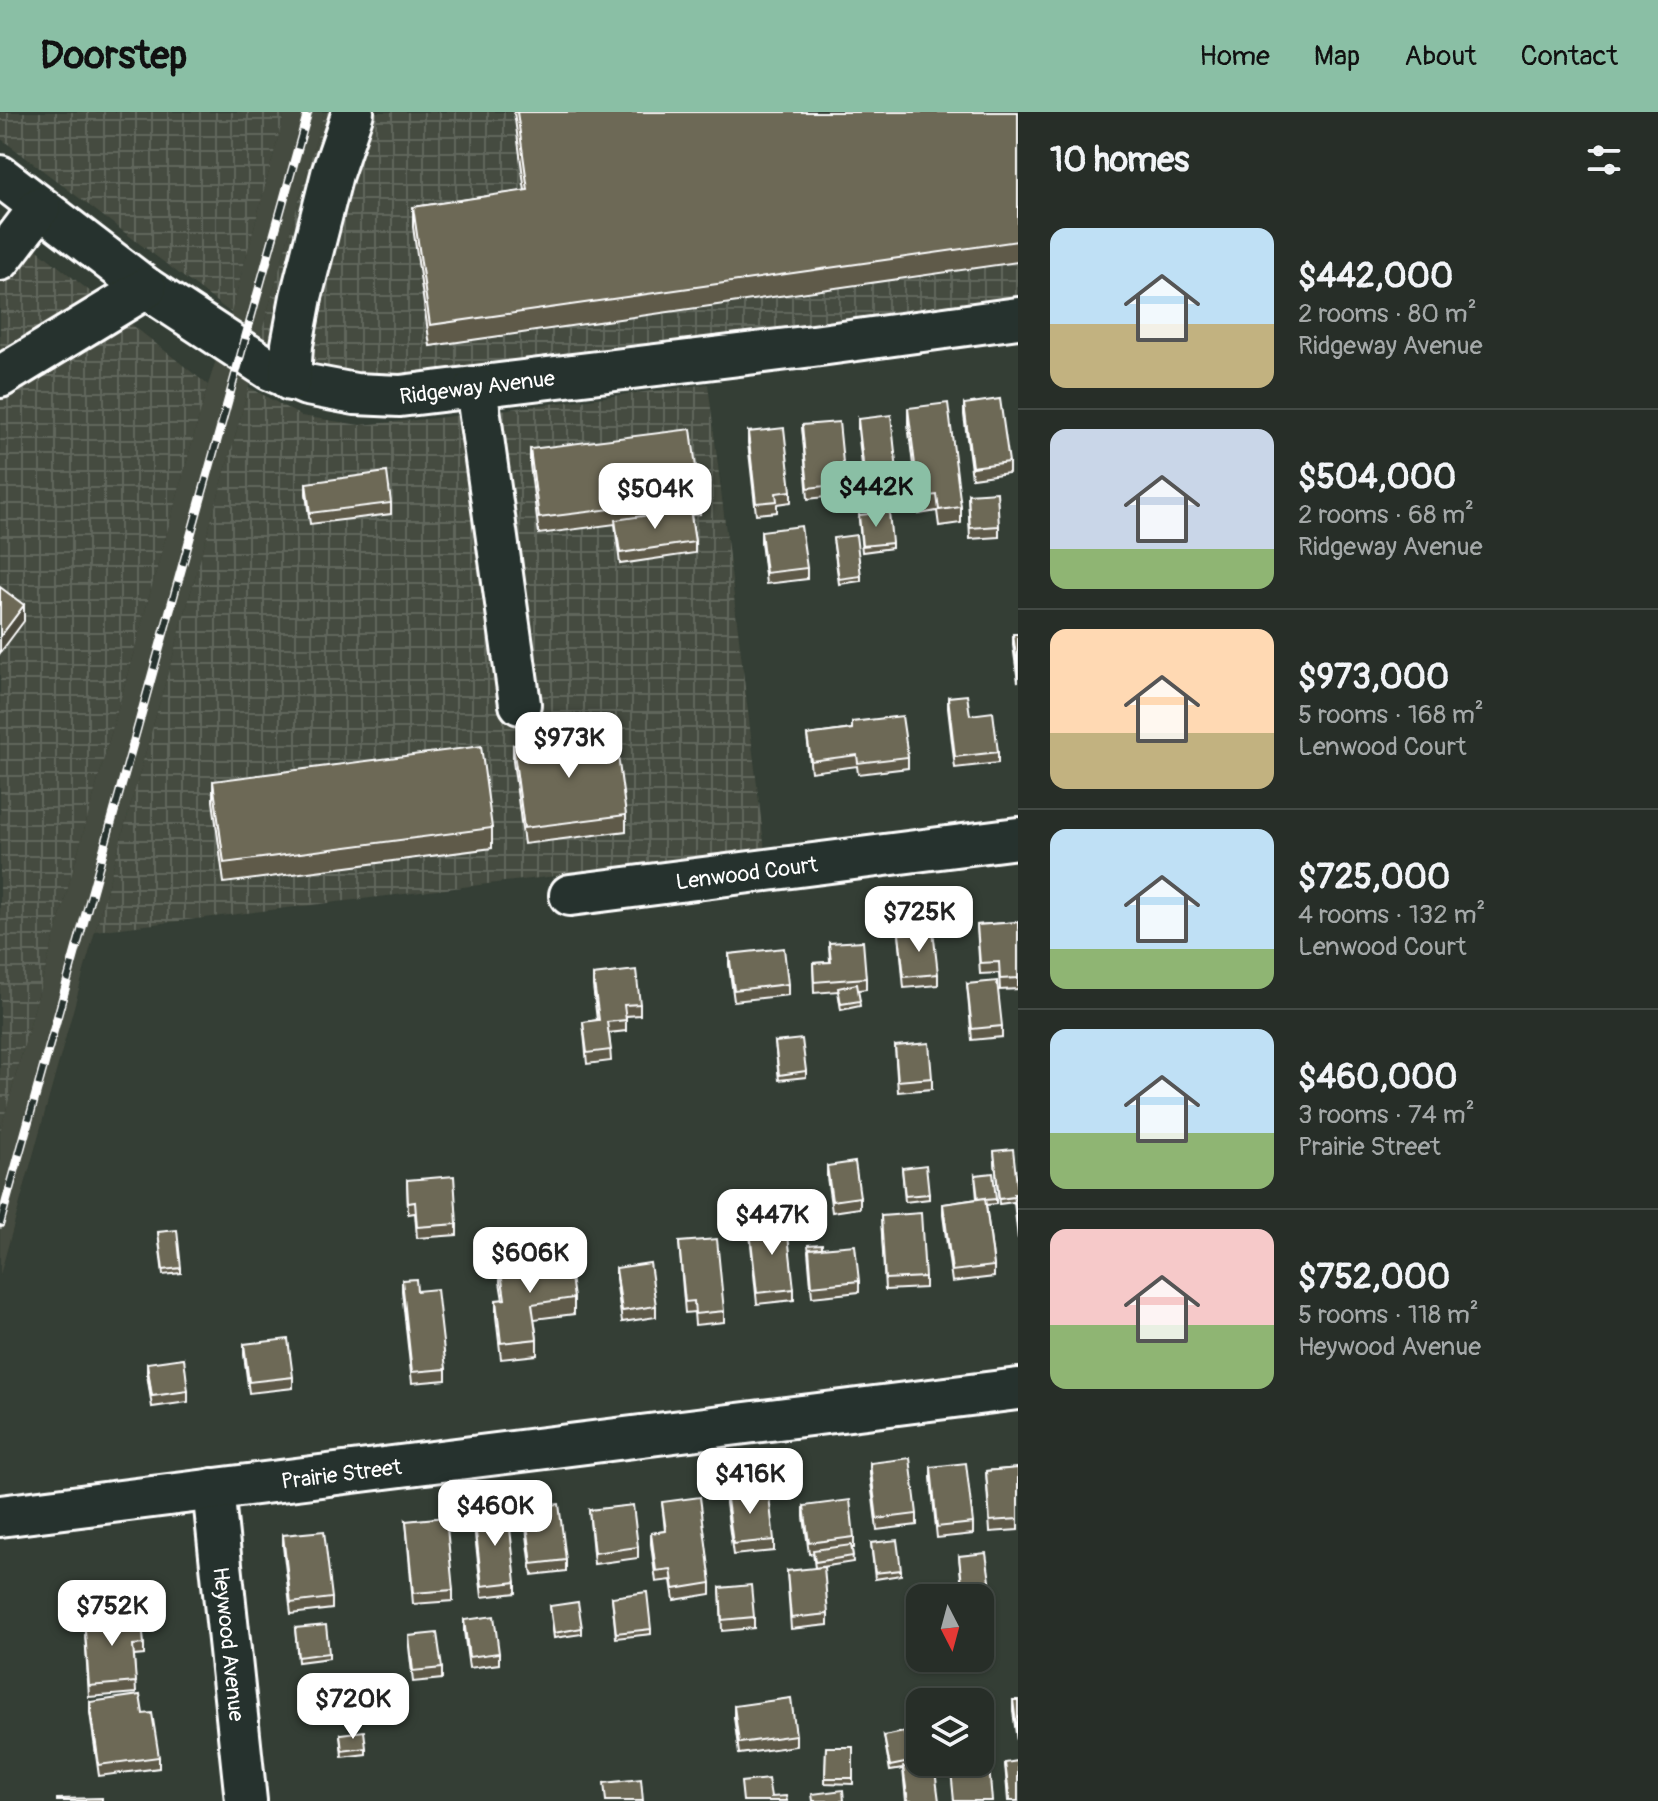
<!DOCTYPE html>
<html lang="en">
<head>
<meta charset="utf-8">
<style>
	body { margin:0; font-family:Pangolin,sans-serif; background:#2f3630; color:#f1f3f6; height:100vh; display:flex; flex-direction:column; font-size:30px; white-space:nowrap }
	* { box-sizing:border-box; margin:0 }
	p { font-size:26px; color:#a4a8a8 }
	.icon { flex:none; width:44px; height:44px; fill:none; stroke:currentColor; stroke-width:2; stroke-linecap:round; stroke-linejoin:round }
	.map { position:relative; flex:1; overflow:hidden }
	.side { display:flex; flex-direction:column; background:#272e28; width:640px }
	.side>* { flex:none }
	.needle { width:52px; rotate:174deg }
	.fabs { position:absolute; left:906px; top:1472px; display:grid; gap:16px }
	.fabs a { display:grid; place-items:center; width:88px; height:88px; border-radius:16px; background:#272e28; box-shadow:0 2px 6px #0004,0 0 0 2px #434a45; font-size:40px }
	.price { position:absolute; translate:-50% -68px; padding:0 18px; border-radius:16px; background:#fff; color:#222; font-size:26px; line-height:52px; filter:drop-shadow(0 2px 4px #0008) }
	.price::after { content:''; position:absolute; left:50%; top:48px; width:24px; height:18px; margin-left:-12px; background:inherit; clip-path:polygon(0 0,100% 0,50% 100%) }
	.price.current { background:#8abfa5; color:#111 }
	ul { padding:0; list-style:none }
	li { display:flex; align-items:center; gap:24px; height:200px; padding:0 32px }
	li+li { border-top:2px solid #434a45 }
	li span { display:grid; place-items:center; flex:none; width:224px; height:160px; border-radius:16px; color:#555 }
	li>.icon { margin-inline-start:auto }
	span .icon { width:96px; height:96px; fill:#fffc; stroke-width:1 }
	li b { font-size:34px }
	h2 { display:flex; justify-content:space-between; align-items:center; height:96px; padding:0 32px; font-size:34px }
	header { display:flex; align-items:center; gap:48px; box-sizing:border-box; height:112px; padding:0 40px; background:#8abfa5; color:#111 }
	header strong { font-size:38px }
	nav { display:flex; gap:44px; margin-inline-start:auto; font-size:28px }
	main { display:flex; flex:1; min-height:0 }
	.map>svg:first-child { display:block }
	.built { fill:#454b3f }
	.industrial { fill:url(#industrial-grid) }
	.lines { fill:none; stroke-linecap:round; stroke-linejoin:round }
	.minor-casing { stroke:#fff; stroke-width:46 }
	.minor { stroke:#26332d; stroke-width:40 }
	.rail-casing { stroke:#fff; stroke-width:9 }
	.rail { stroke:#26332d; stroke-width:6; stroke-dasharray:18; stroke-linecap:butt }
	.wall { fill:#5e5a4a; stroke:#fff; stroke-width:2 }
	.shaded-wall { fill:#4c4a3c; stroke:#fff; stroke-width:2 }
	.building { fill:#6d6956; stroke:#fff; stroke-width:2 }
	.labels { text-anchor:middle; stroke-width:7; stroke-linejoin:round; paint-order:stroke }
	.street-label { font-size:22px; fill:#fff; stroke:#26332d }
</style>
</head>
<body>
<header>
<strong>Doorstep</strong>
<nav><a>Home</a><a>Map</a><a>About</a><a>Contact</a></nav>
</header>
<main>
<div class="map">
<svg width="1018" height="1689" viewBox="0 0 1018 1689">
	<defs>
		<pattern id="industrial-grid" width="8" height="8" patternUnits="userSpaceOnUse" patternTransform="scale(2)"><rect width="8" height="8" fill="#454b3f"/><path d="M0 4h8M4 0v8" fill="none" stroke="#61665c"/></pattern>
	</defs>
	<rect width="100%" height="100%" fill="#343e35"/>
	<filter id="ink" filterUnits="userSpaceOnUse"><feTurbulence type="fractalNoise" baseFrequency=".0125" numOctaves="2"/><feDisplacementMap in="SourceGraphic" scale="16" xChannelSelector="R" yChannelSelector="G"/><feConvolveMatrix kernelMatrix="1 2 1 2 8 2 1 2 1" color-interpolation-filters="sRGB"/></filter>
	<g filter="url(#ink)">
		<path class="built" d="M285 0H324L259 229 249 275 95 819 0 1163V1020L208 273 231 201Z"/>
		<path class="industrial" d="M0 0H285L231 201 0 26Z
			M324 0H1018V184L382 269 299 260 259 229Z
			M0 108 208 273 0 1020Z
			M708 272 765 739 95 819 249 275 301 304 360 313 437 306Z"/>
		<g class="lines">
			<g class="minor-casing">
				<g id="minor">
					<path id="s1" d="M0 64 146 176 271 258 307 273 355 282 400 284 813 234 1018 206"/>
					<path d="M0 148 40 95"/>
					<path d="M0 265 146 176"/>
					<path d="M290 268 292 233 301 185 332 62 353 0"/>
					<path d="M476 275 520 592"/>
					<path id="s2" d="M570 783 1018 726"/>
					<path id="s3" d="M213 1377 246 1689"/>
					<path id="s4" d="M0 1404 1018 1277"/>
				</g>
			</g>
			<use href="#minor" class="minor"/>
			<g class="rail-casing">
				<path id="rail" d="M0 1112 308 0"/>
			</g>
			<use href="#rail" class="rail"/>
		</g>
		<path class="wall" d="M514 0H1018V150L430 234 413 115V95L525 79Z
			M964 292 1009 350V361L972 366 964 303Z
			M908 296 961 395V411L939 414 937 399 919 402 908 312Z
			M858 307 899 378V389L879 392 877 377 865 379 858 318Z
			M802 313 846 381V392L826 394 825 385 808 387Z
			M748 320 791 379V390L777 392V400L756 402 748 331Z
			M530 337 700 386V402L691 403 695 430V441L620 452 615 412 539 422 530 353Z
			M306 371 391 391V402L310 412 306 382Z
			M968 382 999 414V425L970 427Z
			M859 408 892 431V436L862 440Z
			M761 419 807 456V467L766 472 761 430Z
			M833 426 861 464V469L839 472Z
			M1013 522H1018V570L1013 533Z
			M948 585 970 603 998 640V651L955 656 948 596Z
			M852 610 908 645V656L858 662 857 654 811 660 807 623 852 617Z
			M513 633 626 703V719L524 732 513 649Z
			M213 669 492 716V736L224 771 213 689Z
			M1018 810V877L1000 878 999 861 980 862 977 813Z
			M899 822 938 862V873L904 876Z
			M829 831 866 866V877L858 878 860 894 841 898 838 879 814 881 813 851 830 850Z
			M729 842 788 872V883L734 889 729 853Z
			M593 863 640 892V903L626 904V919L609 921 611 949 587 952 583 910 597 908 593 874Z
			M967 872 1002 914V925L972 928Z
			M775 930 806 959V965L779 968Z
			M895 934 932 966V977L898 980Z
			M994 1039 1018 1082V1127L1014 1090 999 1092Z
			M827 1054 860 1085V1096L832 1100 827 1065Z
			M902 1056 929 1082V1087L905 1090Z
			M975 1063 996 1087V1092L986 1093 994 1154V1165L952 1170 943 1103V1092L977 1087Z
			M407 1068 457 1112V1123L417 1126 415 1101 408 1102Z
			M749 1093 750 1119 767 1117V1107L794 1177V1188L757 1192 750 1122 733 1123 731 1094Z
			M881 1104 925 1165V1176L885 1178Z
			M158 1120 181 1156V1161L163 1163Z
			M679 1130 724 1199V1210L695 1213 694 1200 685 1201Z
			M822 1136 859 1169V1180L812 1185 808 1139Z
			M500 1154 574 1186V1202L534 1207 537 1227V1243L501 1247 496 1204V1188H503L500 1170Z
			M616 1156 656 1194V1205L622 1210 616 1167Z
			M402 1168 417 1179 446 1257V1268L412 1271 402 1179Z
			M244 1232 293 1265V1276L249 1281 244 1243Z
			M147 1251 188 1279V1290L152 1295 147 1262Z
			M870 1351 917 1402V1413L877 1418 870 1362Z
			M931 1355 973 1411V1422L937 1426 931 1366Z
			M1018 1356V1418L990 1420 986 1359Z
			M726 1380 774 1428V1439L733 1443 726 1391Z
			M662 1390 711 1471V1482L674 1488 671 1468 656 1470 651 1432V1421L665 1419Z
			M804 1394 854 1425V1436H852L853 1450 815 1456 813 1441 809 1442 804 1405Z
			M525 1396 566 1448V1459L532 1463 525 1407Z
			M589 1398 638 1435V1446L594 1452Z
			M474 1403 516 1470V1481L482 1485 474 1414Z
			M406 1409 453 1478V1489L413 1492Z
			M283 1423 332 1486V1497L291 1502 283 1434Z
			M871 1431 901 1458V1463L875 1467Z
			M959 1444 990 1469V1475L962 1478Z
			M787 1459 828 1502V1513L791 1517Z
			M720 1476 754 1505V1516L722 1519Z
			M612 1485 651 1517V1522L616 1526Z
			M550 1494 582 1516V1522L554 1526Z
			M84 1505 144 1532V1543L134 1544 136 1581 89 1585Z
			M464 1508 499 1541V1552L469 1556 464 1519Z
			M295 1516 329 1541V1546L298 1550Z
			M409 1524 442 1556V1567L413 1570 409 1535Z
			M1013 1588H1018V1637L1013 1599Z
			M90 1590 159 1645V1656L99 1664 90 1601Z
			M734 1594 796 1623V1634L739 1642 734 1605Z
			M340 1622 366 1636V1642L342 1645Z
			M884 1624 910 1650V1654L939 1689H906L903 1657 890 1659Z
			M826 1635H853V1672L825 1671Z
			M1005 1651 1018 1689H1008Z"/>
		<path class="shaded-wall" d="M24 493V509L0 541V525Z"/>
		<path class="building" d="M517 0H1018V129L430 213 413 95 528 78Z
			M1000 287 1009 350 972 355 964 292Z
			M948 291 961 395 939 398 937 383 919 385 908 296Z
			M891 303 899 378 879 381 877 366 865 368 858 307Z
			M839 310 846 381 826 383 825 374 808 376 802 313Z
			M784 316 791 379 776 381 777 389 756 391 748 320Z
			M691 317 700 386 539 406 530 337Z
			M387 360 391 391 310 401 306 371Z
			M997 380 999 414 970 416 968 382Z
			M690 397 695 430 620 441 615 408Z
			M889 400 892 431 862 434 859 403Z
			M801 414 807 456 766 461 761 419Z
			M856 423 861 464 839 467 833 426Z
			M0 475 24 493 0 525Z
			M1013 522H1018V559Z
			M967 583 970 603 993 600 998 640 955 645 948 585Z
			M902 604 908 645 858 651 857 643 811 649 807 623 852 617V610Z
			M615 621 626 703 524 716 513 633Z
			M481 634 492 716 224 751 213 669Z
			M1018 810V866L1000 867 999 850 980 851 977 813Z
			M933 818 938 862 904 865 899 822Z
			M863 829 866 866 814 870 813 851 831 850 829 831Z
			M784 836 788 872 734 878 729 842Z
			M636 858 640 892 624 893 626 908 607 910 611 938 587 941 583 910 599 908 593 863Z
			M997 869 1002 914 972 917 967 872Z
			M857 872 860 889 841 892 838 876Z
			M802 927 806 959 779 963 775 930Z
			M929 931 932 966 898 969 895 934Z
			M1013 1037 1018 1082H1014V1085L999 1087 994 1039Z
			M855 1050 860 1085 832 1089 827 1054Z
			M926 1053 929 1082 905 1084 902 1056Z
			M993 1061 996 1087 985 1088V1086L978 1087 975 1063Z
			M454 1064 457 1112 417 1115 415 1090 408 1091 407 1068Z
			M1014 1082H1018V1116Z
			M985 1086 994 1154 952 1159 943 1092Z
			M749 1093 750 1116 733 1117 731 1094Z
			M921 1101 925 1165 885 1167 881 1104Z
			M786 1105 794 1177 757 1181 750 1119 768 1117 767 1107Z
			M177 1118 181 1156 163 1158 158 1120Z
			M717 1127 724 1199 695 1202 694 1189 685 1190 679 1130Z
			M822 1132V1136L809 1137V1142L808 1133Z
			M855 1133 859 1169 812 1174 809 1137Z
			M568 1144 574 1186 532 1192 537 1227 501 1231 496 1188 505 1187 500 1154Z
			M650 1151 656 1194 622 1199 616 1156Z
			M416 1167 417 1179 437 1177 446 1257 412 1260 402 1168Z
			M288 1227 293 1265 249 1270 244 1232Z
			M184 1246 188 1279 152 1284 147 1251Z
			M910 1346 917 1402 877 1407 870 1351Z
			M966 1351 973 1411 937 1415 931 1355Z
			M1018 1356V1407L990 1409 986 1359Z
			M768 1375 774 1428 733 1432 726 1380Z
			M700 1385 711 1471 674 1477 671 1457 656 1459 651 1421 666 1419 662 1390Z
			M850 1388 854 1425 809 1431 804 1394Z
			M559 1392 566 1448 532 1452 525 1396Z
			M633 1393 638 1435 594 1441 589 1398Z
			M508 1399 516 1470 482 1474 474 1403Z
			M446 1405 453 1478 413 1481 406 1409Z
			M324 1419 332 1486 291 1491 283 1423Z
			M897 1428 901 1458 875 1461 871 1431Z
			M851 1433 853 1444 815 1450 813 1438Z
			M986 1441 990 1469 962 1472 959 1444Z
			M824 1455 828 1502 791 1506 787 1459Z
			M751 1473 754 1505 722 1508 720 1476Z
			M647 1480 651 1517 616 1521 612 1485Z
			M578 1490 582 1516 554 1521 550 1494Z
			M141 1501 144 1532 133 1533 136 1570 89 1574 84 1505Z
			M494 1504 499 1541 469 1545 464 1508Z
			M326 1513 329 1541 298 1545 295 1516Z
			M437 1521 442 1556 413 1559 409 1524Z
			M140 1583 143 1602 152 1601 159 1645 99 1653 90 1590Z
			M791 1586 796 1623 739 1631 734 1594Z
			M1013 1588H1018V1626Z
			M364 1619 366 1636 342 1639 340 1622Z
			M904 1620 910 1650 890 1654 884 1624Z
			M826 1635H853V1666H825Z
			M1018 1649V1689H1010L1005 1651Z
			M934 1651 939 1689H908L903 1655Z
			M989 1654 992 1689H954L951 1658Z
			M641 1667 643 1689H606L604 1671Z
			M768 1667 771 1685 786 1684 787 1689H743L741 1670Z
			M843 1678 844 1689H813L812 1682Z
			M102 1686V1689H57V1687Z"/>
	</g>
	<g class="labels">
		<g class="street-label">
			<text dy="8" stroke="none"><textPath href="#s1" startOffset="544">Ridgeway Avenue</textPath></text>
			<text dy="8" stroke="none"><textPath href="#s2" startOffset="178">Lenwood Court</textPath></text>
			<text dy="8" stroke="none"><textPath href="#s4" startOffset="344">Prairie Street</textPath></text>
			<text dy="8" stroke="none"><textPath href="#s3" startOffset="156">Heywood Avenue</textPath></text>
		</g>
	</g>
</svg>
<div class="fabs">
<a><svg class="needle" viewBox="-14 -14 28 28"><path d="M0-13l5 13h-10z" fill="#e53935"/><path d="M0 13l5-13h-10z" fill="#a4a8a8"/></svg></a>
<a><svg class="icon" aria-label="layers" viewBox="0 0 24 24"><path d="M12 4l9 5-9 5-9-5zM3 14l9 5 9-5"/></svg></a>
</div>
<b class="price current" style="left:876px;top:417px">$442K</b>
<b class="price" style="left:655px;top:419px">$504K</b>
<b class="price" style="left:569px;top:668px">$973K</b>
<b class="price" style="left:919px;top:842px">$725K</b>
<b class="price" style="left:772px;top:1145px">$447K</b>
<b class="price" style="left:530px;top:1183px">$606K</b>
<b class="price" style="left:750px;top:1404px">$416K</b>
<b class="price" style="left:495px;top:1436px">$460K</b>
<b class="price" style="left:112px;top:1536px">$752K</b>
<b class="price" style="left:353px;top:1629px">$720K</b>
</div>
<section class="side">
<h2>10 homes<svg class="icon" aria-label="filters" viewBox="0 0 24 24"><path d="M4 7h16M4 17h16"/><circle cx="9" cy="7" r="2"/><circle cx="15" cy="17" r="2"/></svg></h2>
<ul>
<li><span style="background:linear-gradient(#bfe0f5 60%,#c2b280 0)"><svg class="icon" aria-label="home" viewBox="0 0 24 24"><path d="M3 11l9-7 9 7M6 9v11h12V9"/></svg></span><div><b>$442,000</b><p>2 rooms · 80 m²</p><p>Ridgeway Avenue</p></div></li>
<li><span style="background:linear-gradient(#c9d6e8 75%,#8fb573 0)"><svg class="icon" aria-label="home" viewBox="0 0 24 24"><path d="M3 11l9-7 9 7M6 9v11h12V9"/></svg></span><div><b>$504,000</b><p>2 rooms · 68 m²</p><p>Ridgeway Avenue</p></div></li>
<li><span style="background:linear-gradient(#ffd9b3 65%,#c2b280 0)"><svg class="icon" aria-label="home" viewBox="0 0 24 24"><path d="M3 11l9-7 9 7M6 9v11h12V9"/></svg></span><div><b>$973,000</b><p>5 rooms · 168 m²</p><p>Lenwood Court</p></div></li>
<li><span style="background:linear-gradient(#bfe0f5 75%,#8fb573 0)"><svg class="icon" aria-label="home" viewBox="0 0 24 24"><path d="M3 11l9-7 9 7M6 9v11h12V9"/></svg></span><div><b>$725,000</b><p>4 rooms · 132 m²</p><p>Lenwood Court</p></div></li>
<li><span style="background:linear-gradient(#bfe0f5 65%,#8fb573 0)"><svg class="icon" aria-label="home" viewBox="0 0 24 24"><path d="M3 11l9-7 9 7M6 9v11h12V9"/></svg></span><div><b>$460,000</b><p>3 rooms · 74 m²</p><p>Prairie Street</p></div></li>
<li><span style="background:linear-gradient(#f6c9c9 60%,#8fb573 0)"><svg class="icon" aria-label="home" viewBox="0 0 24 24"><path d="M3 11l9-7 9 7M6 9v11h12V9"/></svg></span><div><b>$752,000</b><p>5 rooms · 118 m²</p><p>Heywood Avenue</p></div></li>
</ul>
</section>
</main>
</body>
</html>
